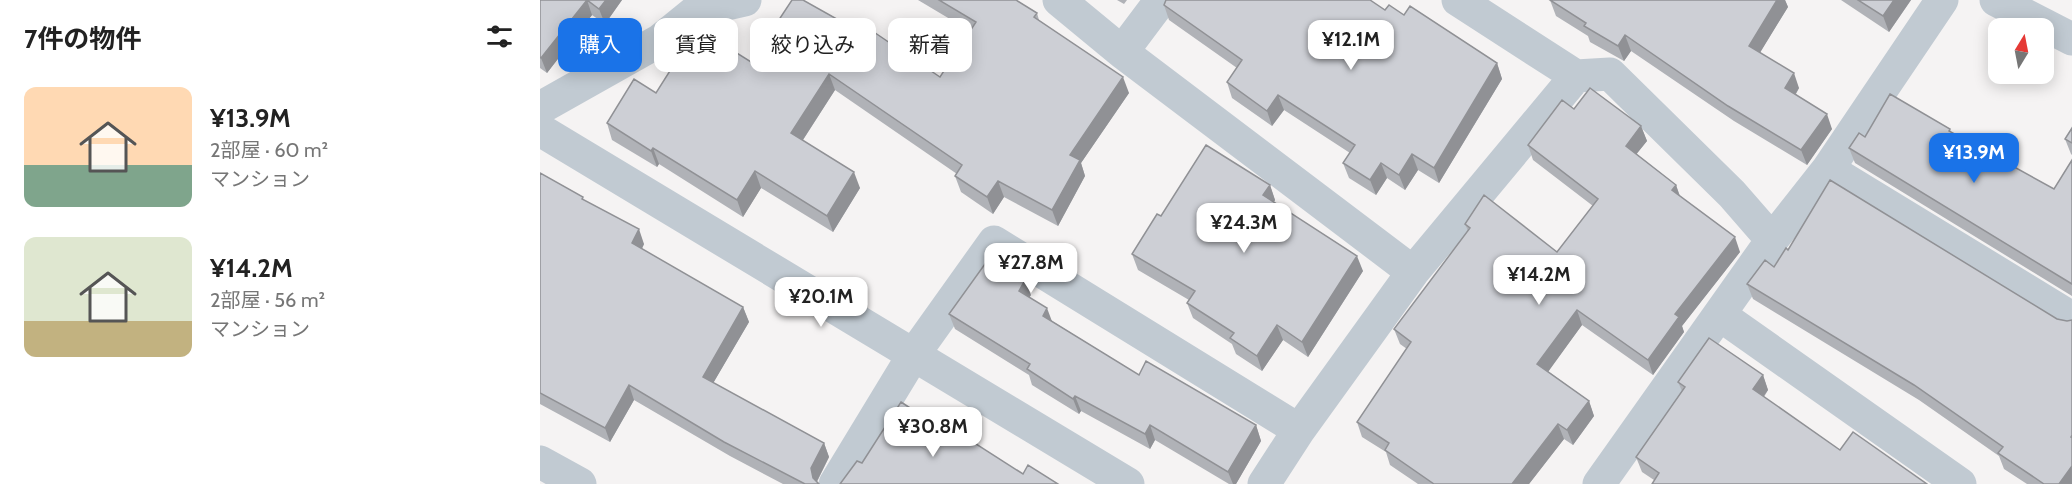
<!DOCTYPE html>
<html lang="ja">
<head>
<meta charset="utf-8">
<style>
	body { margin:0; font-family:Cabin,"Noto Sans JP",sans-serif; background:#f6f6f6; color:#222; height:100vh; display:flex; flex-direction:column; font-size:22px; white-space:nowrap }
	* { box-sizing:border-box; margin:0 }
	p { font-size:20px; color:#767676 }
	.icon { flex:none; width:33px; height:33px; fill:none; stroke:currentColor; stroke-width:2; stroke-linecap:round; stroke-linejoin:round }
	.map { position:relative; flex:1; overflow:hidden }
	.side { display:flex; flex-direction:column; background:#fff; width:540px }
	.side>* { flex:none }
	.guide { position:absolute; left:18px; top:18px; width:570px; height:54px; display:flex; gap:12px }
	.needle { width:39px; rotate:10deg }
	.tools { position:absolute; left:1448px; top:18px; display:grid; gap:12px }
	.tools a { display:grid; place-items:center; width:66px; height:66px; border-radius:12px; background:#fff; box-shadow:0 3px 15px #0003; font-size:30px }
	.price { position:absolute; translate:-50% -51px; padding:0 14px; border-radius:12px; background:#fff; color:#222; font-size:20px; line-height:39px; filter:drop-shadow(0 2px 3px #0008) }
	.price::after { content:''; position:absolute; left:50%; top:36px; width:18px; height:14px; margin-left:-9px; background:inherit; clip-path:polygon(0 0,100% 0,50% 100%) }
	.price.active { background:#1a73e8; color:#fff }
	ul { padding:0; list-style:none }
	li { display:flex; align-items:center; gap:18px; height:150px; padding:0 24px }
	li span { display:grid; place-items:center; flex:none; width:168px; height:120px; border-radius:12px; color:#555 }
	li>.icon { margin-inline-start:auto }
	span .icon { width:72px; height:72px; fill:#fffc; stroke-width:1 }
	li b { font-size:26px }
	h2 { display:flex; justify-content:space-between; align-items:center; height:72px; padding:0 24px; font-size:26px }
	.tag { padding:0 21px; border-radius:12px; background:#fff; box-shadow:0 3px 15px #0003; font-size:21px; line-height:54px }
	.tag.active { background:#1a73e8; color:#fff }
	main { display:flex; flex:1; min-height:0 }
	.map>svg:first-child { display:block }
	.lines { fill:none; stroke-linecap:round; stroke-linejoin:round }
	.street { stroke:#c1cad2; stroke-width:33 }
	.wall { fill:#b0b2b7 }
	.shaded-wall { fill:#909195 }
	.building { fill:#cdcfd5; stroke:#909195; stroke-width:1.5 }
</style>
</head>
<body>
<main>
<section class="side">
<h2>7件の物件<svg class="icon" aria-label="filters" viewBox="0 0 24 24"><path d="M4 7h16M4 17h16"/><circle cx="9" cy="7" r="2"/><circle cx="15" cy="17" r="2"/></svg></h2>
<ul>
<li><span style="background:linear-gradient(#ffd9b3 65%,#7fa58c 0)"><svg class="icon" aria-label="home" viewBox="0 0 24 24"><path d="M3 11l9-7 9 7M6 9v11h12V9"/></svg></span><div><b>¥13.9M</b><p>2部屋 · 60 m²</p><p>マンション</p></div></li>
<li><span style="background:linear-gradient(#dfe7d0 70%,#c2b280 0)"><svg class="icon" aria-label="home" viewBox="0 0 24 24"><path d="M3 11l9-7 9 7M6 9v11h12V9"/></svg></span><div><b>¥14.2M</b><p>2部屋 · 56 m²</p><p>マンション</p></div></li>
</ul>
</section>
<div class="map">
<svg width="1532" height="484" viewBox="0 0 1532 484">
	<rect width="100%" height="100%" fill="#f5f3f3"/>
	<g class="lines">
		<path class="street" d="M519 0 582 52 873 272
			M918 0 1036 76 1070 74 1192 194 1232 240
			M1456 0 1532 39
			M582 52 621 0
			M0 108 119 41 156 11 205 0
			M0 130 588 484
			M1288 169 1532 318
			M1180 315 1420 484
			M0 462 40 484
			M295 484 374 354 454 242 759 430
			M724 484 759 430 873 272 1036 76
			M1059 484 1232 240 1288 169 1402 0"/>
	</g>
	<path class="wall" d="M0 0H82L65 24 52 15 7 73 0 68Z
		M378 0H476L497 13 499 20 589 93 541 163 545 176 518 226 464 197 453 214 421 192 415 176 417 174 295 90 263 140 320 188 293 232 221 188 203 217 119 164 117 167 72 140 67 123 116 93 211 62 400 77 430 31Z
		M577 0H587L584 4Z
		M1010 0H1245L1248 7 1220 52 1259 88 1256 94 1292 129 1267 165 1194 121 1091 51 1084 61 1050 42 1048 36 1016 16Z
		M1301 0H1371L1349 32Z
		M624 5 845 10 864 15 957 63 962 79 899 183 878 170 865 190 847 178 836 195 809 178 803 163 810 153 744 110 732 126 692 98 687 82 697 68 629 20Z
		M1034 109 1101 126 1107 141 1096 154 1136 185 1140 196 1200 252 1142 326 1144 332 1113 375 1042 325 1008 371 1049 401 1054 416 1033 445 1024 439 989 484H878L850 465 846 452 822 437 817 422 867 349 860 344 854 329 928 231 925 224 1017 252 1053 206 993 160 988 145Z
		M1532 128V155L1531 154 1525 139Z
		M1410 129 1411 132 1514 189 1532 160V296L1315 163 1309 148Z
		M0 173 43 197 44 201 104 244 102 249 203 307 209 322 173 383 284 443 289 457 277 482 279 484H243L190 456 94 400 70 442 0 404Z
		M730 185 735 200 734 202 823 271 768 357 743 340 722 371 696 354 692 344 653 318 647 303 649 300 598 270 592 254 621 216Z
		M1248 250 1527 321 1532 484H1487L1464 469 1459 456 1379 400 1213 299 1207 284 1234 267Z
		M491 295 489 297 512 321 599 375 716 425 721 441 696 484H689L615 440 610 449 541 411 539 414 492 385 489 375 415 329 409 314Z
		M1223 375 1228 390 1224 397 1300 450 1387 484 1114 480 1102 472 1096 457 1142 391 1138 382Z"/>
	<path class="shaded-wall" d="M47 0 52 15 7 73 1 58Z
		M66 0H82L65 24 59 9Z
		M1237 0H1245L1248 7 1215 61 1209 46Z
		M1354 0H1371L1349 32 1343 16Z
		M1085 35 1091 51 1084 61 1078 46Z
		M957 63 962 79 899 183 894 168Z
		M1254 73 1259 88 1250 103 1245 88Z
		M289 74 295 90 257 149 251 133Z
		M583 77 589 93 541 163 545 176 518 226 512 210 530 155Z
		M738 95 744 110 732 126 727 111Z
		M1287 114 1292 129 1267 165 1261 150Z
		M1101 126 1107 141 1091 161 1086 146Z
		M113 148 119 164 117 167 111 151Z
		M872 154 878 170 865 190 859 175Z
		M841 163 847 178 836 195 830 180Z
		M215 171 221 188 203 217 197 200Z
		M314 172 320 188 293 232 287 216Z
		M458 181 464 197 453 214 447 197Z
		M730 185 735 200 729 211 723 195Z
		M1136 185 1141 200 1132 190Z
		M99 229 104 244 97 258 92 243Z
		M1195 237 1200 252 1142 326 1144 332 1113 375 1108 360 1135 314Z
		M817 256 823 271 768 357 762 342Z
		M485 280 491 295 484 306 479 291Z
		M203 307 209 322 168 392 163 377Z
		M507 308 513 324 503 316Z
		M1037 310 1042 325 1003 379 997 364Z
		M737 325 743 340 722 371 717 356Z
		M1223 375 1228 390 1218 404 1213 389Z
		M89 385 94 400 70 442 65 428Z
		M535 396 541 411 539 414 533 399Z
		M1049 401 1054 416 1033 445 1027 430Z
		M1018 424 1024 439 989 484H972Z
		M610 425 615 440 610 449 605 434Z
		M716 425 721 441 696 484H693L688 472Z
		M284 443 289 457 276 483 273 478 271 468Z
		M1532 466V484H1519Z"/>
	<path class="building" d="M0 0H47L1 58 0 57Z
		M47 0H66L59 9Z
		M252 0H263L318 31 322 24 400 77 436 22 399 0H476L497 13 494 17 583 77 530 155 540 160 512 210 458 181 447 197 415 176 422 165 289 74 251 133 314 172 287 216 215 171 197 200 113 148 111 151 67 123 94 79 116 93 157 28 211 62Z
		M626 0H830L845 10 849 5 864 15 870 6 957 63 894 168 872 154 859 175 841 163 830 180 803 163 815 145 738 95 727 111 687 82 702 60 624 5Z
		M1010 0H1237L1209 46 1254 73 1245 88 1287 114 1261 150 1188 106 1085 35 1078 46 1044 26 1046 23Z
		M1318 0H1354L1343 16Z
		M1050 88 1101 126 1086 146 1136 185 1132 190 1195 237 1135 314 1139 317 1108 360 1037 310 997 364 1049 401 1027 430 1018 424 972 484H894L845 450 849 443 817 422 871 342 854 329 930 228 925 224 944 195 1017 252 1058 199 988 145 1022 100 1034 109Z
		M1350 94 1410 129 1409 131 1514 189 1532 160V284L1309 148 1319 133 1325 137Z
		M1532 128V143L1525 139Z
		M666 145 730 185 723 195 817 256 762 342 737 325 717 356 690 338 694 333 647 303 655 291 592 254 617 214 621 216Z
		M0 173 43 197 42 199 99 229 92 243 203 307 163 377 284 443 271 468 273 478 279 484H265L184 442 89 385 65 428 0 393Z
		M1290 180 1517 319 1527 321 1532 320V435L1531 437 1532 438V466L1519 484H1504L1458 453 1463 447 1374 385 1207 284 1225 260 1234 267 1246 248 1248 250Z
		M450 257 485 280 479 291 507 308 503 316 599 375 606 361 716 425 688 472 610 425 605 434 535 396 533 399 487 369 490 364 409 314Z
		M1169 338 1223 375 1213 389 1300 450 1313 432 1387 484H1112L1119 473 1096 457 1145 387 1138 382Z
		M361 402 402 429 405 424 483 474 488 465 518 484H300L317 461 322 463Z"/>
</svg>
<div class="tools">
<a><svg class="needle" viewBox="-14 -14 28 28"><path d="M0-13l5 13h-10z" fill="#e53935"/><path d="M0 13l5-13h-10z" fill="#767676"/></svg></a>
</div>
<b class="price" style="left:811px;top:71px">¥12.1M</b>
<b class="price active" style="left:1434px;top:184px">¥13.9M</b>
<b class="price" style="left:704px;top:254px">¥24.3M</b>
<b class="price" style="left:491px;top:294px">¥27.8M</b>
<b class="price" style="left:999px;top:306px">¥14.2M</b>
<b class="price" style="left:281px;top:328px">¥20.1M</b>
<b class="price" style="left:393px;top:458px">¥30.8M</b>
<div class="guide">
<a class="tag active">購入</a>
<a class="tag">賃貸</a>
<a class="tag">絞り込み</a>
<a class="tag">新着</a>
</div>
</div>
</main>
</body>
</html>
